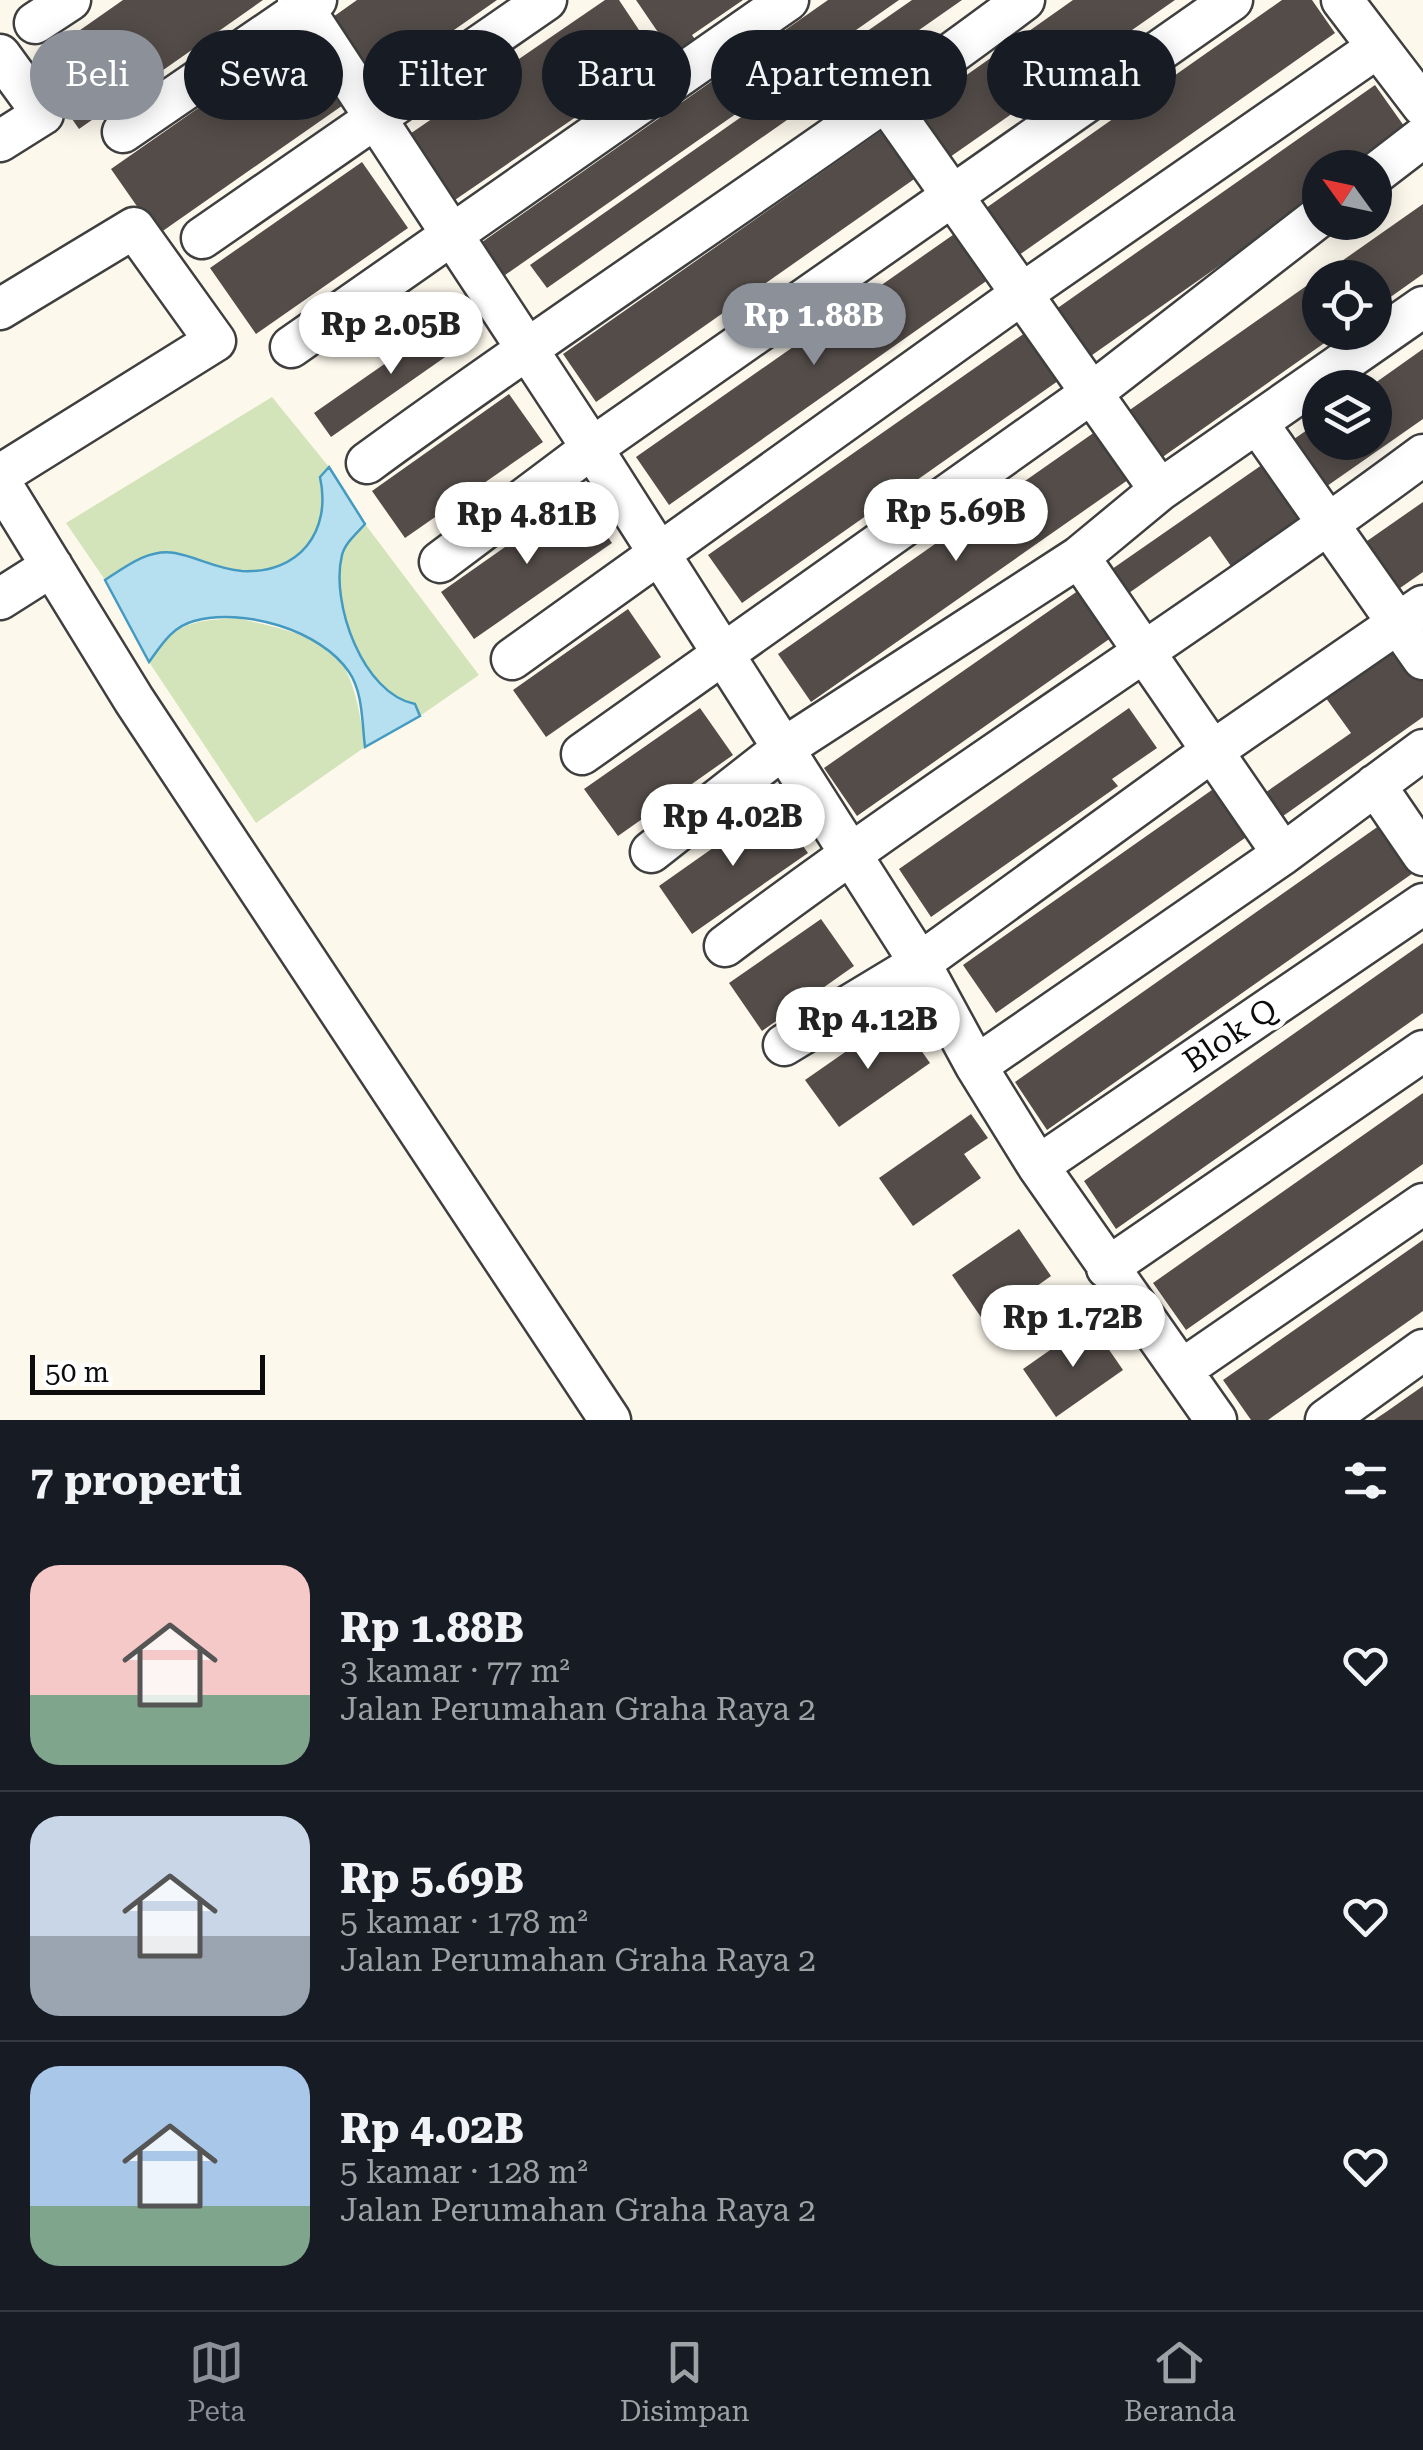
<!DOCTYPE html>
<html lang="id">
<head>
<meta charset="utf-8">
<style>
	body { margin:0; font-family:"Roboto Serif",serif; background:#242831; color:#f1f3f6; height:100vh; display:flex; flex-direction:column; font-size:38px; white-space:nowrap }
	* { box-sizing:border-box; margin:0 }
	p { font-size:32px; color:#9ea1a6 }
	.icon { flex:none; width:55px; height:55px; fill:none; stroke:currentColor; stroke-width:2; stroke-linecap:round; stroke-linejoin:round }
	.map { position:relative; height:1420px; overflow:hidden }
	.panel { display:flex; flex-direction:column; background:#171b24; flex:1 }
	.panel>* { flex:none }
	.hud { position:absolute; left:30px; top:30px; width:1365px; height:90px; display:flex; gap:20px }
	.needle { width:65px; rotate:303deg }
	.controls { position:absolute; left:1302px; top:150px; display:grid; gap:20px }
	.controls a { display:grid; place-items:center; width:90px; height:90px; border-radius:50%; background:#171b24; box-shadow:0 5px 25px #0003; font-size:50px }
	.scale { position:absolute; left:30px; bottom:25px; width:235px; box-sizing:border-box; padding-left:10px; border:5px solid #0c0c0c; border-top:0; font-size:28px; line-height:35px; white-space:nowrap; color:#0c0c0c; -webkit-text-stroke:8px #fff; paint-order:stroke }
	.price { position:absolute; translate:-50% -85px; padding:0 22px; border-radius:35px; background:#fff; color:#222; font-size:32px; line-height:65px; filter:drop-shadow(0 2px 5px #0008) }
	.price::after { content:''; position:absolute; left:50%; top:60px; width:30px; height:22px; margin-left:-15px; background:inherit; clip-path:polygon(0 0,100% 0,50% 100%) }
	.price.active { background:#8c9099; color:#fff }
	ul { padding:0; list-style:none }
	li { display:flex; align-items:center; gap:30px; height:250px; padding:0 30px }
	li+li { border-top:2px solid #363941 }
	li span { display:grid; place-items:center; flex:none; width:280px; height:200px; border-radius:30px; color:#555 }
	li>.icon { margin-inline-start:auto }
	span .icon { width:120px; height:120px; fill:#fffc; stroke-width:1 }
	li b { font-size:42px }
	h2 { display:flex; justify-content:space-between; align-items:center; height:120px; padding:0 30px; font-size:42px }
	.chip { padding:0 35px; border-radius:45px; background:#171b24; box-shadow:0 5px 25px #0003; font-size:35px; line-height:90px }
	.chip.active { background:#8c9099; color:#fff }
	.tab-bar { display:flex; justify-content:space-around; align-items:center; height:140px; border-top:2px solid #363941; background:#171b24; font-size:28px; color:#9ea1a6 }
	.tab-bar a { display:grid; justify-items:center; gap:5px }
	.tab-bar .active { color:#8c9099 }
	.map>svg:first-child { display:block }
	.green { fill:#d4e4ba }
	.water { fill:#b6e0f0; stroke:#449ac0; stroke-width:2.5 }
	.building { fill:#534c49 }
	.lines { fill:none; stroke-linecap:round; stroke-linejoin:round }
	.minor-casing { stroke:#3f3f3f; stroke-width:45 }
	.minor { stroke:#fff; stroke-width:40 }
	.labels { text-anchor:middle; stroke-width:10; stroke-linejoin:round; paint-order:stroke }
	.street-label { font-size:32px; fill:#0c0c0c; stroke:#fff }
</style>
</head>
<body>
<div class="map">
<svg width="1423" height="1420" viewBox="0 0 1423 1420">
	<rect width="100%" height="100%" fill="#fdf8ec"/>
	<path class="green" d="M272 397 329 467 320 477C332 531 299 574 241 571 217 569 197 557 175 553 149 548 125 567 105 580L66 523Z
		M365 524 479 675 420 716 415 704C363 694 330 603 342 555 345 543 357 533 365 524Z
		M237 618C334 641 351 644 365 747L256 823 149 662C177 622 190 621 237 618Z"/>
	<path class="water" d="M329 467 365 524C357 533 345 543 342 555 330 603 363 694 415 704L420 716 365 747C362 723 363 692 349 672 321 630 242 607 194 621 172 627 162 644 149 662L105 580C125 567 149 548 175 553 197 557 217 569 242 571 299 574 332 532 320 477Z"/>
	<path class="building" d="M123 0H263L79 129 33 63Z
		M357 0H497L378 83 333 17Z
		M605 0H619L659 60 449 204 404 138Z
		M636 0H743L692 35 701 48 679 63Z
		M828 0H899L498 280 475 247Z
		M912 0H962L869 65 853 41Z
		M1073 0H1175L940 164 907 117Z
		M1282 0H1312L1335 33 1012 260 979 213Z
		M300 37 346 103 157 235 111 169Z
		M831 54 847 78 547 288 530 265Z
		M1375 85 1409 133 1359 168H1320V195L1085 360 1052 312Z
		M887 127 920 175 596 402 563 354Z
		M362 162 408 228 256 334 210 268Z
		M1423 204V274L1375 308V278H1320V332H1340L1157 461 1124 414Z
		M960 230 992 277 669 505 636 457Z
		M452 317 468 341 331 437 314 413Z
		M1032 328 1065 376 742 603 708 555Z
		M1423 349V419L1317 493 1284 446 1320 421V442H1375V388H1368Z
		M509 394 543 442 405 538 372 491Z
		M1102 427 1135 475 811 702 778 654Z
		M1269 460 1311 519 1235 572 1210 536 1119 600 1102 576Z
		M579 495 612 543 474 639 441 592Z
		M1423 502V572L1390 595 1357 548Z
		M1082 588 1115 635 857 816 824 768Z
		M628 609 661 657 546 737 513 690Z
		M1396 643 1423 681V717L1276 821 1259 797 1351 733 1323 694Z
		M700 708 733 755 618 836 584 789Z
		M1129 708 1157 748 1112 779 1118 786 931 917 899 869Z
		M1219 785 1252 833 996 1013 963 965Z
		M774 805 808 853 692 934 659 886Z
		M1383 823 1416 871 1047 1130 1015 1082Z
		M821 919 854 966 762 1031 729 983Z
		M1423 943V1013L1116 1229 1084 1181Z
		M897 1016 930 1063 839 1127 805 1080Z
		M1423 1093V1164L1186 1330 1153 1283Z
		M971 1114 988 1138 964 1154 981 1178 913 1226 879 1178Z
		M1019 1229 1051 1276 985 1323 952 1275Z
		M1423 1240V1311L1268 1420H1251L1223 1380Z
		M1090 1322 1123 1370 1056 1417 1023 1369Z
		M1423 1386V1420H1374L1386 1412Z"/>
	<g class="lines">
		<g class="minor-casing">
			<path id="minor" d="M298 0 592 448 920 963 976 1066 1038 1166 1216 1420
				M1342 0 1423 106
				M35 23 70 0
				M0 55 43 114 0 141
				M887 103 1160 490
				M123 132 316 0
				M1375 174 1423 137
				M202 238 546 0
				M0 309 134 228 215 341 0 475
				M291 347 788 0
				M1258 424 1423 659
				M367 463C583 305 809 161 1024 0
				M0 482 134 700 610 1420
				M1079 557 1283 854
				M440 562 592 448 1232 0
				M0 599 52 566
				M512 659 1023 293 1378 47
				M582 754 1093 392 1320 216
				M1375 785 1423 855
				M651 852 781 750 1079 557 1160 490 1423 307
				M725 946C952 775 1194 625 1423 455
				M784 1045 920 963 1211 752 1423 606
				M976 1066 1283 854 1423 750
				M1038 1166 1423 904
				M1107 1268 1423 1051
				M1183 1369 1423 1204
				M1326 1420 1423 1350"/>
		</g>
		<use href="#minor" class="minor"/>
	</g>
	<g class="labels">
		<g class="street-label">
			<text transform="translate(1230 1035) rotate(-34)" y="11">Blok Q</text>
		</g>
	</g>
</svg>
<div class="controls">
<a><svg class="needle" viewBox="-14 -14 28 28"><path d="M0-13l5 13h-10z" fill="#e53935"/><path d="M0 13l5-13h-10z" fill="#9ea1a6"/></svg></a>
<a><svg class="icon" aria-label="locate" viewBox="0 0 24 24"><circle cx="12" cy="12" r="6"/><path d="M12 2v4M12 18v4M2 12h4M18 12h4"/></svg></a>
<a><svg class="icon" aria-label="layers" viewBox="0 0 24 24"><path d="M12 4l9 5-9 5-9-5zM3 14l9 5 9-5"/></svg></a>
</div>
<div class="scale">50 m</div>
<b class="price active" style="left:814px;top:368px">Rp 1.88B</b>
<b class="price" style="left:391px;top:377px">Rp 2.05B</b>
<b class="price" style="left:956px;top:564px">Rp 5.69B</b>
<b class="price" style="left:527px;top:567px">Rp 4.81B</b>
<b class="price" style="left:733px;top:869px">Rp 4.02B</b>
<b class="price" style="left:868px;top:1072px">Rp 4.12B</b>
<b class="price" style="left:1073px;top:1370px">Rp 1.72B</b>
<div class="hud">
<a class="chip active">Beli</a>
<a class="chip">Sewa</a>
<a class="chip">Filter</a>
<a class="chip">Baru</a>
<a class="chip">Apartemen</a>
<a class="chip">Rumah</a>
</div>
</div>
<section class="panel">
<h2>7 properti<svg class="icon" aria-label="filters" viewBox="0 0 24 24"><path d="M4 7h16M4 17h16"/><circle cx="9" cy="7" r="2"/><circle cx="15" cy="17" r="2"/></svg></h2>
<ul>
<li><span style="background:linear-gradient(#f6c9c9 65%,#7fa58c 0)"><svg class="icon" aria-label="home" viewBox="0 0 24 24"><path d="M3 11l9-7 9 7M6 9v11h12V9"/></svg></span><div><b>Rp 1.88B</b><p>3 kamar · 77 m²</p><p>Jalan Perumahan Graha Raya 2</p></div><svg class="icon" aria-label="heart" viewBox="0 0 24 24"><path d="M12 20l-8-8c-3-5 5-10 8-4 3-6 11-1 8 4z"/></svg></li>
<li><span style="background:linear-gradient(#c9d6e8 60%,#9aa5b1 0)"><svg class="icon" aria-label="home" viewBox="0 0 24 24"><path d="M3 11l9-7 9 7M6 9v11h12V9"/></svg></span><div><b>Rp 5.69B</b><p>5 kamar · 178 m²</p><p>Jalan Perumahan Graha Raya 2</p></div><svg class="icon" aria-label="heart" viewBox="0 0 24 24"><path d="M12 20l-8-8c-3-5 5-10 8-4 3-6 11-1 8 4z"/></svg></li>
<li><span style="background:linear-gradient(#a9c7e8 70%,#7fa58c 0)"><svg class="icon" aria-label="home" viewBox="0 0 24 24"><path d="M3 11l9-7 9 7M6 9v11h12V9"/></svg></span><div><b>Rp 4.02B</b><p>5 kamar · 128 m²</p><p>Jalan Perumahan Graha Raya 2</p></div><svg class="icon" aria-label="heart" viewBox="0 0 24 24"><path d="M12 20l-8-8c-3-5 5-10 8-4 3-6 11-1 8 4z"/></svg></li>
</ul>
</section>
<nav class="tab-bar">
<a class="active"><svg class="icon" aria-label="map" viewBox="0 0 24 24"><path d="M3 6l6-2 6 2 6-2v14l-6 2-6-2-6 2zM9 4v14M15 6v14"/></svg>Peta</a>
<a><svg class="icon" aria-label="saved" viewBox="0 0 24 24"><path d="M7 4h10v16l-5-4-5 4z"/></svg>Disimpan</a>
<a><svg class="icon" aria-label="home" viewBox="0 0 24 24"><path d="M3 11l9-7 9 7M6 9v11h12V9"/></svg>Beranda</a>
</nav>
</body>
</html>
